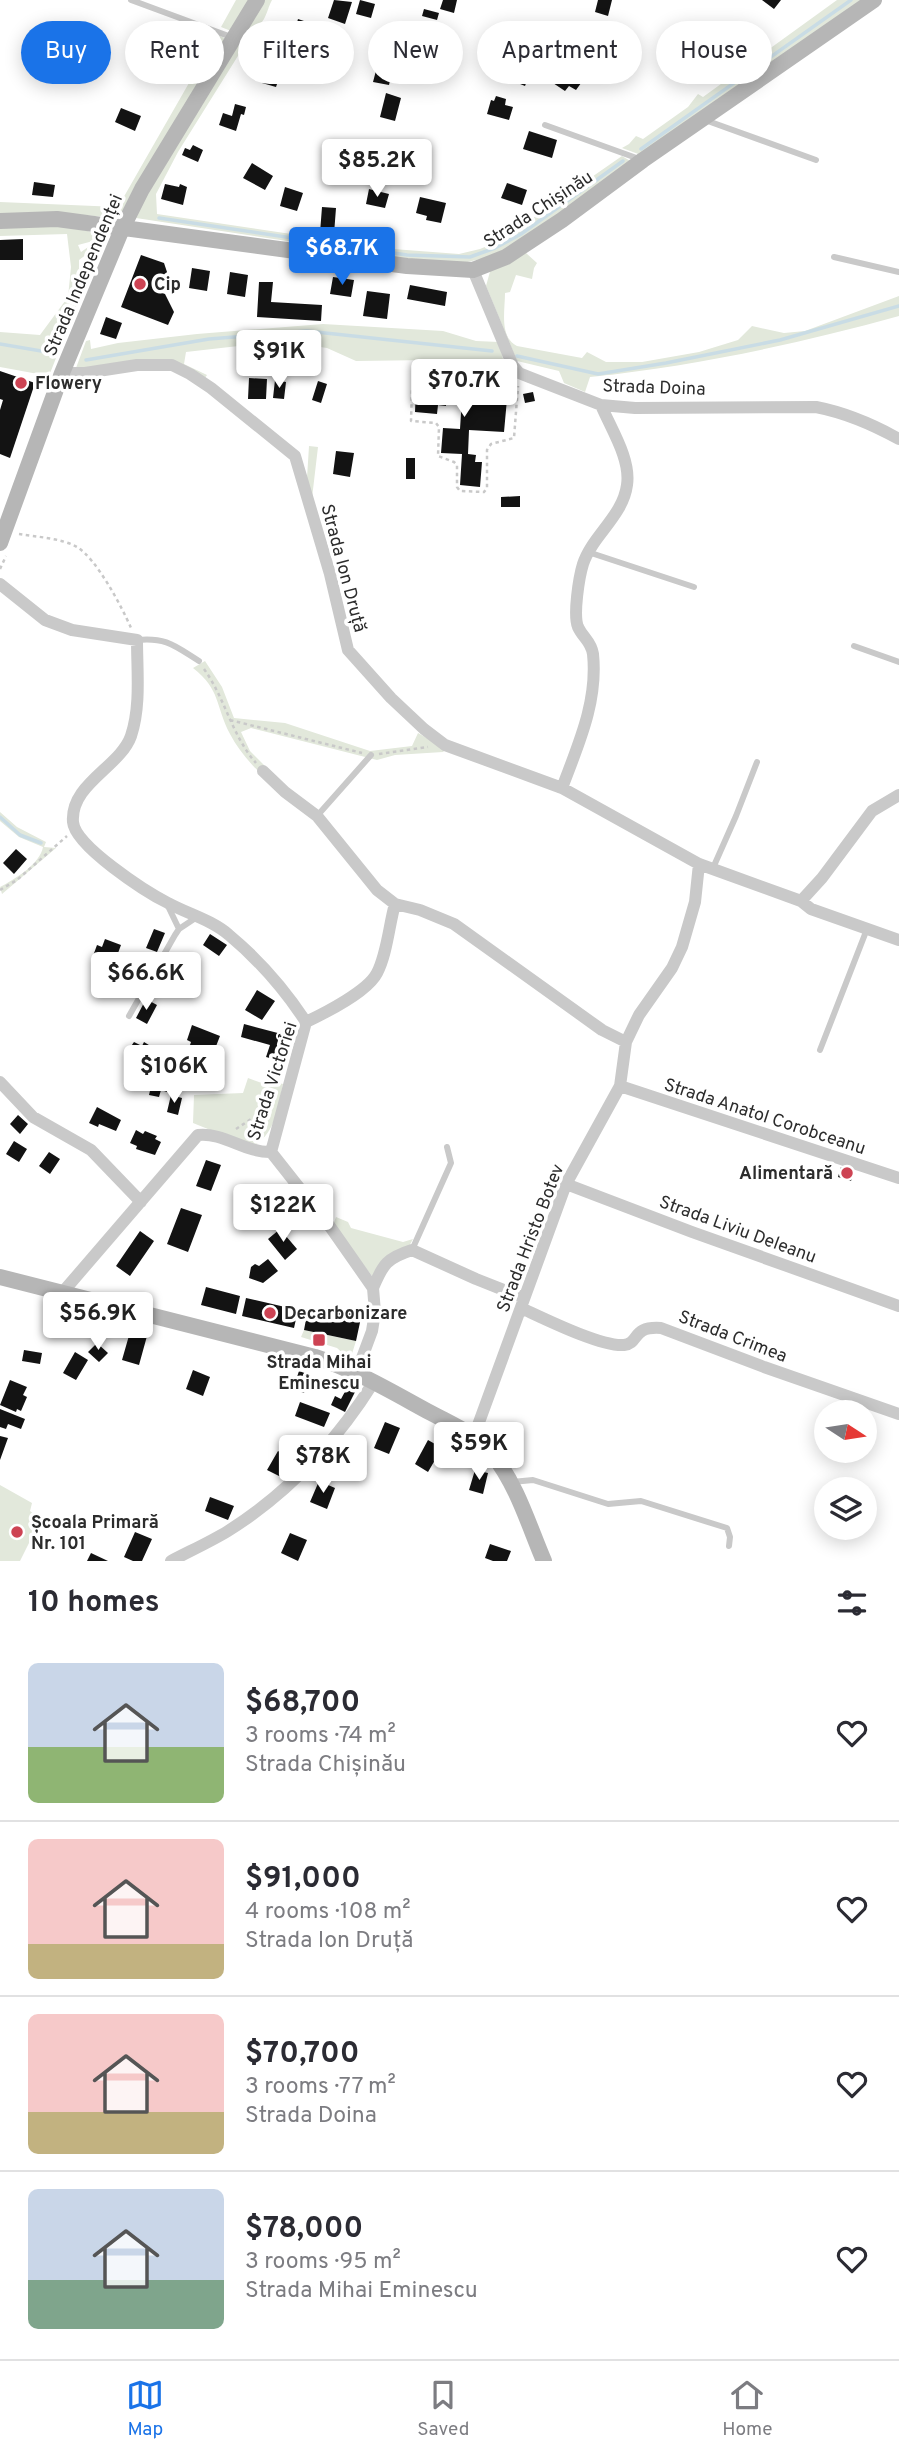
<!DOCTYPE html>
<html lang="en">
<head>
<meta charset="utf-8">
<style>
	body { margin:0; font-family:Overpass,sans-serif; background:#f7f7f7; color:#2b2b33; height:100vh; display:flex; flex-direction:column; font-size:26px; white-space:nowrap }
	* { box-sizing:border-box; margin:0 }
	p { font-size:23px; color:#7c7c81 }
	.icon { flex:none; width:38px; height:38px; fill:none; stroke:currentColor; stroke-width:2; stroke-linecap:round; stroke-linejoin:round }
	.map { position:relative; height:1561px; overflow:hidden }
	.sheet { display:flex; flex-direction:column; background:#fff; flex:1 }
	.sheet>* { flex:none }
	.guide { position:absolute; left:21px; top:21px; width:858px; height:63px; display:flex; gap:14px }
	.needle { width:46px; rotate:102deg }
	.fabs { position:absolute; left:814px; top:1400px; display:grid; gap:14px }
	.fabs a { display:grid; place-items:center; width:63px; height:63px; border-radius:50%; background:#fff; box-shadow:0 4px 18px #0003; font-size:35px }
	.price { position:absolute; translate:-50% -60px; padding:0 16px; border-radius:7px; background:#fff; color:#222; font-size:23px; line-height:46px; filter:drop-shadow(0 2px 4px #0008) }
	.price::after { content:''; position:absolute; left:50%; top:42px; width:21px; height:16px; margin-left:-10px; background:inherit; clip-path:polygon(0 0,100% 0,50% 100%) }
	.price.selected { background:#1a73e8; color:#fff }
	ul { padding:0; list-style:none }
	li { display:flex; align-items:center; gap:21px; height:175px; padding:0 28px }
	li+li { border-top:2px solid #e1e1e2 }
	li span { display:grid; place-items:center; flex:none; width:196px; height:140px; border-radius:10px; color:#555 }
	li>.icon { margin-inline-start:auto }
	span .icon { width:84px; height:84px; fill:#fffc; stroke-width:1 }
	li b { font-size:30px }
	h2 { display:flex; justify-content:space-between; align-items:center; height:84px; padding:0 28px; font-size:30px }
	.chip { padding:0 24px; border-radius:32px; background:#fff; box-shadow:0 4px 18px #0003; font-size:24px; line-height:63px }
	.chip.selected { background:#1a73e8; color:#fff }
	.tab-bar { display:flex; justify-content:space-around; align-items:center; height:98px; border-top:2px solid #e1e1e2; background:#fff; font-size:19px; color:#7c7c81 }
	.tab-bar a { display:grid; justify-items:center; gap:4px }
	.tab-bar .selected { color:#1a73e8 }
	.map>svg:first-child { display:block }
	.green { fill:#e2e8db }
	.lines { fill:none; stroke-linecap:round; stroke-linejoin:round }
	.stream { stroke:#c9dce5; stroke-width:3.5 }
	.building { fill:#131313 }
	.path { stroke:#c9c9c9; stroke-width:2.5; stroke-dasharray:3.5 3.5; stroke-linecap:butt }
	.lane { stroke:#c9c9c9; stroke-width:6 }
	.street { stroke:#c9c9c9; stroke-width:12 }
	.secondary { stroke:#b6b6b6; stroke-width:16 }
	.poi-dot { fill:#cd4353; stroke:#fff; stroke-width:2.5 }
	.labels { text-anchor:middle; stroke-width:7; stroke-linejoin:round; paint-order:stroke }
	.street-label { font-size:18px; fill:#2c2c2c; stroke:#fff }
	.poi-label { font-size:18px; font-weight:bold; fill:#2c2c2c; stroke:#fff; text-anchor:start }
</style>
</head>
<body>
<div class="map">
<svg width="899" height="1561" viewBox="0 0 899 1561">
	<rect width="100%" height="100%" fill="#fff"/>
	<path class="green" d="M236 0H250L231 31 221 27Z
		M262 0H272C267 9 266 22 256 27L178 152 156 194 157 214 393 249 459 254 480 249 501 240 622 156 632 162 511 247 485 258 463 263 413 260 136 218 152 184Z
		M837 0H861L641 155 622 148 629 144 636 136 643 139 688 107 698 94 703 97Z
		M217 34 226 39 119 218 46 212 0 214V202L118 207Z
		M68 226 95 233 99 250 96 252 93 241 78 245 81 252 91 245V251L79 260V271L81 273 77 283 84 286 49 376 0 367V332L40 335 68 297 71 267 67 234 0 236V228Z
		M526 253 537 263 534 268 532 279 516 275 510 292 505 293C505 311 499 337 517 346L582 358 587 352 606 362H642L699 352 738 340 752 326 784 333 805 331 899 296V316C798 344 695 366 590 377L585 392 564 383 559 371 517 361 486 286 491 268Z
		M323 324 443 331 476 341 499 342 503 359 356 361 327 348 281 341 186 352 184 364 207 375 205 378 179 365 76 368 86 341 90 340 91 349 118 343 197 334Z
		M309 446 318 447 312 498 307 478Z
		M205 661 222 687 234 718 285 723 370 751 412 746 418 733 446 749 443 752 395 755 377 760 251 728 241 732 250 751 266 767 260 773C248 761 238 749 230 734 215 705 221 690 193 668Z
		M0 812 17 827 46 842 44 847 56 848 2 894 0 887C15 879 40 864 43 847L19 837 0 821Z
		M248 1078 273 1087 276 1082 283 1084C278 1106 276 1132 255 1145L245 1144 193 1123 194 1095 243 1093Z
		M336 1217 348 1222 351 1228 403 1242 413 1239 408 1248 372 1276 333 1225Z
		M304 1330 356 1341 350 1360 337 1348 301 1337Z
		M0 1485 32 1503 30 1511 41 1519 20 1561H0Z"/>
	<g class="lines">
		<path class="stream" d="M641 149 851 0
			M159 218 407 255 470 257 495 248 521 234 623 161
			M0 344 53 353
			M517 356 598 374 666 363 780 340 899 306
			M86 360 209 339 307 331 492 351
			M0 817 20 835 41 843"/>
	</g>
	<path class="building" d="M334 0 352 2 345 24 328 18Z
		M360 0 375 4 371 18 356 14Z
		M443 0H457L454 13 440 9Z
		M598 0H612L608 16 595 12Z
		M762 0H781L774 9Z
		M424 9 439 13 437 20 422 16Z
		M298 19 322 27 315 52 285 42 291 25 296 26Z
		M409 23 422 26 417 48 404 45Z
		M181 25 206 33 201 47 177 39Z
		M704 33 720 50 711 59 705 53 700 57 689 46Z
		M56 47 75 53 70 67 51 60Z
		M270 61 283 66 276 87 262 83Z
		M509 62 531 70 525 86 503 77Z
		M378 63 393 67 389 85 373 82Z
		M562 64 584 79 576 90 569 86 565 91 550 81Z
		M386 93 401 98 395 121 380 117Z
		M496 96 506 99 505 105 513 107 509 120 487 114 491 100 494 101Z
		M235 104 246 107 244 115 241 114 236 131 219 125 223 113 232 116Z
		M121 108 141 116 135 131 115 122Z
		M529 131 557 140 552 158 523 149Z
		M193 145 203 150 198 162 182 155 185 148 190 150Z
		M252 163 273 176 265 190 243 178Z
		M34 182 55 185 53 197 32 195Z
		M507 183 527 190 522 205 501 198Z
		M165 184 179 187 180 184 187 187 183 205 161 199Z
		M285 187 303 193 297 211 280 206Z
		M369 189 389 194 385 208 366 204Z
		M420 197 446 203 441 223 426 220 427 216 416 213Z
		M322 207 336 208 334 234 320 233Z
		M23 239V260H0V240Z
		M141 255 164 263 167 272 159 292 165 294 174 312 168 325 121 307Z
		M192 268 210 271 207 291 189 288Z
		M230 272 248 275 245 297 227 294Z
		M333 277 354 280 351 297 330 294Z
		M259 282H273L271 302 322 305 321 321 257 317Z
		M410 285 447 292 445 306 407 299Z
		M367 291 390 294 387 319 363 316Z
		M106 317 122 323 116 339 100 334Z
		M448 368 472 370 470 396 507 399 504 432 469 430 468 454 476 455 475 462H482L480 487 460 485 462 454 441 453 443 428 460 429 462 398 446 397V406L438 405 437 414 415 412 416 388 447 390Z
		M0 371 35 383 10 458 0 454V410L3 400 0 399Z
		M249 378 267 379 266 399H248Z
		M275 380 286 382 284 399 273 398Z
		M318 381 327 384 321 403 312 400Z
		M533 392 535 401 525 403 523 394Z
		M336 451 354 453 350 477 333 474Z
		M406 458H415V479H406Z
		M520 496V507H501V497Z
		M16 849 27 859 14 874 3 863Z
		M154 929 165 933 157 952 146 948Z
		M210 934 227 945 219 956 203 945Z
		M105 939 121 945 114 964 93 956 97 945 102 947Z
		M257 990 275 1001 262 1020 245 1010Z
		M146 999 157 1005 147 1024 136 1018Z
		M244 1024 293 1037 290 1049 281 1047 277 1060 266 1057 270 1045 241 1037Z
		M192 1025 220 1036 213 1054 190 1045 191 1042 187 1040Z
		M134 1042 142 1046 144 1042 157 1050 146 1068 125 1055Z
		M153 1078 170 1082 167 1092 161 1090 159 1097 149 1095Z
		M171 1095 182 1098 178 1115 167 1112Z
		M97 1107 121 1120 116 1131 99 1124 98 1127 89 1123Z
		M18 1115 28 1124 20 1134 10 1124Z
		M136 1130 143 1134 145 1131 157 1136 155 1139 161 1142 155 1155 136 1149 137 1146 130 1143Z
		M14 1141 27 1149 19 1162 6 1154Z
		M49 1152 60 1159 50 1174 39 1166Z
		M206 1160 221 1165 211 1191 196 1186Z
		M841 1167 854 1171 851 1181 838 1177Z
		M275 1186 287 1203 269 1217 256 1200Z
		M181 1208 202 1215 188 1252 167 1244Z
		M280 1229 297 1249 285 1260 268 1239Z
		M140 1231 154 1241 130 1276 116 1266Z
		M268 1259 278 1271 263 1283 249 1278 251 1267 255 1264 259 1266Z
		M206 1287 240 1296 236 1314 201 1305Z
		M246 1298 298 1310 294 1328 242 1316Z
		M336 1308 362 1313 356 1341 304 1330 308 1309 335 1315Z
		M130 1332 147 1336 139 1365 122 1360Z
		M97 1343 108 1353 99 1362 88 1352Z
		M24 1350 42 1353 40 1364 22 1361Z
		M75 1352 88 1360 76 1380 63 1373Z
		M193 1370 210 1377 203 1396 186 1389Z
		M299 1371 310 1375 304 1393 293 1389Z
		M10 1380 27 1387 23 1395 27 1397 21 1411 17 1409 16 1412 0 1405Z
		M348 1386 356 1390 345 1412 331 1405 335 1396 341 1399Z
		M300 1402 330 1413 324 1427 295 1416Z
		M0 1409 25 1419 21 1429 8 1424 6 1429 0 1427Z
		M385 1422 400 1428 389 1454 374 1448Z
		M0 1436 8 1438 0 1460Z
		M428 1440 442 1448 428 1472 415 1464Z
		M278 1451 291 1459 281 1477 267 1470Z
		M475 1470 488 1473 483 1494 469 1490Z
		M319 1481 335 1488 327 1509 310 1502Z
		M210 1497 234 1506 228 1520 205 1511Z
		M135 1532 152 1539 142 1561H133L124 1557Z
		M290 1533 307 1540 298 1561 281 1553Z
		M490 1544 511 1551 507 1561H493L485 1558Z
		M91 1553 108 1561H87Z"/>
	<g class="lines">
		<path class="path" d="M517 394 481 392 479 371 471 366H445L440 381 414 386 412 388 411 421 436 423 439 427 438 456 454 462 457 465V487L460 491 484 492 487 488V450L491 444 514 438 518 386
			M19 534C37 537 61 538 77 547 96 558 122 607 131 628
			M0 569 6 556
			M204 669C225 698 232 736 256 763
			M230 720 362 753
			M379 754 428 747
			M0 890 17 880 67 836
			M236 1129 271 1106"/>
		<path class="lane" d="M131 0 234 38
			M705 120 816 160
			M545 125 642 160
			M834 257 899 272
			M588 552 694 587
			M137 640C166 637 175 646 199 661
			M854 646 899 662
			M317 816 371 755
			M713 868 736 816 757 762
			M167 904 179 929
			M129 1016 175 935 179 929 197 917
			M820 1050 867 929
			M412 1250 451 1163 447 1147
			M512 1482 533 1480 608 1504 641 1501 727 1528 730 1537 729 1546"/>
		<path class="street" d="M473 270 513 366 519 373 529 377 601 405 635 408 816 407C847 413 872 424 899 439
			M62 373H85L137 365H172L190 374 211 388 295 456 330 574 348 650 391 698 424 729 445 745 562 788 699 864 801 901 811 909 899 940
			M0 584 45 620 72 630 137 640C137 671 141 706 131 736 120 767 70 784 73 822 75 846 146 892 168 903 188 914 212 920 229 935 259 960 285 990 306 1022
			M263 771 285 792 317 816 377 890 395 904 420 910 454 924 602 1030 626 1042
			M562 788C578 745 598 702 593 654 591 641 583 638 578 627 573 615 579 577 583 564 592 536 623 516 627 485 631 459 611 429 601 405
			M801 901 822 878 872 811 899 795
			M306 1022C325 1013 368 991 377 973 387 954 389 925 395 904
			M0 1082 33 1117 91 1150 141 1202
			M620 1086 899 1178
			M271 1152 331 1228 373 1288 375 1312 372 1331 356 1374
			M271 1152 306 1022
			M566 1184 692 1232 899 1306
			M373 1288C383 1264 387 1258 412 1250L476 1279 524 1298
			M62 1293 198 1135C223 1132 246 1153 271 1152
			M521 1308C543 1318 601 1347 624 1345 640 1343 631 1326 661 1328L764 1367 899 1414
			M474 1436 566 1184 620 1086 626 1042 639 1015 672 968 682 947 695 902 699 864
			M171 1561C190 1551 210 1542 228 1531 288 1493 336 1442 373 1383"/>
		<path class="secondary" d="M0 221 57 219 407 266 473 270 506 257 562 220 643 160 874 0
			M0 543 62 373 122 229 142 189 257 0
			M0 1277 315 1357C356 1370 394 1393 431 1413 453 1425 478 1435 493 1455 517 1485 529 1526 544 1561"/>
	</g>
	<g class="poi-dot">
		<circle cx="140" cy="284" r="7"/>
		<circle cx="21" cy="383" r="7"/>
		<circle cx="847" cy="1173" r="7"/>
		<circle cx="270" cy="1313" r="7"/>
		<rect x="312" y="1333" width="14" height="14" rx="3.5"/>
		<circle cx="17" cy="1532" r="7"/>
	</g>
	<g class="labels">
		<g class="street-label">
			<text transform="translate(538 209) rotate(-33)" y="6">Strada Chișinău</text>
			<text transform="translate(83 275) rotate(-67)" y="6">Strada Independenței</text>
			<text transform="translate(654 387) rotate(2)" y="6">Strada Doina</text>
			<text transform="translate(344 568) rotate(75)" y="6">Strada Ion Druță</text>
			<text transform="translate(272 1081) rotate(-72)" y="6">Strada Victoriei</text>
			<text transform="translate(765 1116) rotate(18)" y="6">Strada Anatol Corobceanu</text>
			<text transform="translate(738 1229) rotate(20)" y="6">Strada Liviu Deleanu</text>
			<text transform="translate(530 1238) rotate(-69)" y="6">Strada Hristo Botev</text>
			<text transform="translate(733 1336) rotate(21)" y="6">Strada Crimea</text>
		</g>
		<g class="poi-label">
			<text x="154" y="290">Cip</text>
			<text x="35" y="389">Flowery</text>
			<text x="833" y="1179" text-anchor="end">Alimentară</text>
			<text x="284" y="1319">Decarbonizare</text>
			<text x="319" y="1368" text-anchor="middle">Strada Mihai<tspan x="319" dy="21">Eminescu</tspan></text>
			<text x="31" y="1528">Școala Primară<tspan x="31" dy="21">Nr. 101</tspan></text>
		</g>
	</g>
</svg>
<div class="fabs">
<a><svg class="needle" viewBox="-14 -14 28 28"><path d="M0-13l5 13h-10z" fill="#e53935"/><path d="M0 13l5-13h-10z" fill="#7c7c81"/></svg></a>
<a><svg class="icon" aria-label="layers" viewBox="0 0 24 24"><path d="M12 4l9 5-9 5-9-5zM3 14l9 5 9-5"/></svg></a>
</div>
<b class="price" style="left:377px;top:199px">$85.2K</b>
<b class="price selected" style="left:342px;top:287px">$68.7K</b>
<b class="price" style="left:279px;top:390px">$91K</b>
<b class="price" style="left:464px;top:419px">$70.7K</b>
<b class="price" style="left:146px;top:1012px">$66.6K</b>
<b class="price" style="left:174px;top:1105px">$106K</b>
<b class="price" style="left:283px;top:1244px">$122K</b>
<b class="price" style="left:98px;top:1352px">$56.9K</b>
<b class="price" style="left:479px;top:1482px">$59K</b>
<b class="price" style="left:323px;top:1495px">$78K</b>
<div class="guide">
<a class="chip selected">Buy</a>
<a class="chip">Rent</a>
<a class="chip">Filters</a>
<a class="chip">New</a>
<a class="chip">Apartment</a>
<a class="chip">House</a>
</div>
</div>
<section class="sheet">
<h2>10 homes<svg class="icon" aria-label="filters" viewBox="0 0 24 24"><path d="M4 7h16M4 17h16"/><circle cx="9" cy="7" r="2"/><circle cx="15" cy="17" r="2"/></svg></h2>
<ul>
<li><span style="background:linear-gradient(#c9d6e8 60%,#8fb573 0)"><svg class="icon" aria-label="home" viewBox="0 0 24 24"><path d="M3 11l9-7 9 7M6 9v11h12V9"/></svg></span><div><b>$68,700</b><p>3 rooms · 74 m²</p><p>Strada Chișinău</p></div><svg class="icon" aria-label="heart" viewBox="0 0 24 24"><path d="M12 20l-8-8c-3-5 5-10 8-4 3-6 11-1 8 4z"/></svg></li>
<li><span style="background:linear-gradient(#f6c9c9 75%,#c2b280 0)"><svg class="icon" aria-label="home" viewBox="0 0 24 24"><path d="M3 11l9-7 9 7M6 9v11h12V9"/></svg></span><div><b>$91,000</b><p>4 rooms · 108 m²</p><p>Strada Ion Druță</p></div><svg class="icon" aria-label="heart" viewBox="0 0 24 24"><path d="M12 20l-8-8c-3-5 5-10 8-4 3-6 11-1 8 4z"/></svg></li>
<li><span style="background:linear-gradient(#f6c9c9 70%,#c2b280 0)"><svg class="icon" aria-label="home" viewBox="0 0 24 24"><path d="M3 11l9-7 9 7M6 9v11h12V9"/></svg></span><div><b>$70,700</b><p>3 rooms · 77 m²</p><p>Strada Doina</p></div><svg class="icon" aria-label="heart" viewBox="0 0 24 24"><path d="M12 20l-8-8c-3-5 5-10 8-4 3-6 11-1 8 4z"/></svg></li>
<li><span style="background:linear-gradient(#c9d6e8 65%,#7fa58c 0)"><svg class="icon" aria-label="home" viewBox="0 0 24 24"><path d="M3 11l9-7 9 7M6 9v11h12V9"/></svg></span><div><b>$78,000</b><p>3 rooms · 95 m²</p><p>Strada Mihai Eminescu</p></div><svg class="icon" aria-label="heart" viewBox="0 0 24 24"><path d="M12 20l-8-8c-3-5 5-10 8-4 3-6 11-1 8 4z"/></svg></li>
</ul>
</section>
<nav class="tab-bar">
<a class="selected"><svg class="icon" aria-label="map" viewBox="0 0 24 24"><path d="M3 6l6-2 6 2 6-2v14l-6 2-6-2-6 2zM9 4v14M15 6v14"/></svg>Map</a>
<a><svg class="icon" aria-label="saved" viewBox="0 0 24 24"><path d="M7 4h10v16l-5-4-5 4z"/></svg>Saved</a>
<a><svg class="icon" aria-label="home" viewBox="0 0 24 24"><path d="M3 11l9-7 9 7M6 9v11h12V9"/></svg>Home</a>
</nav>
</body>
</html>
